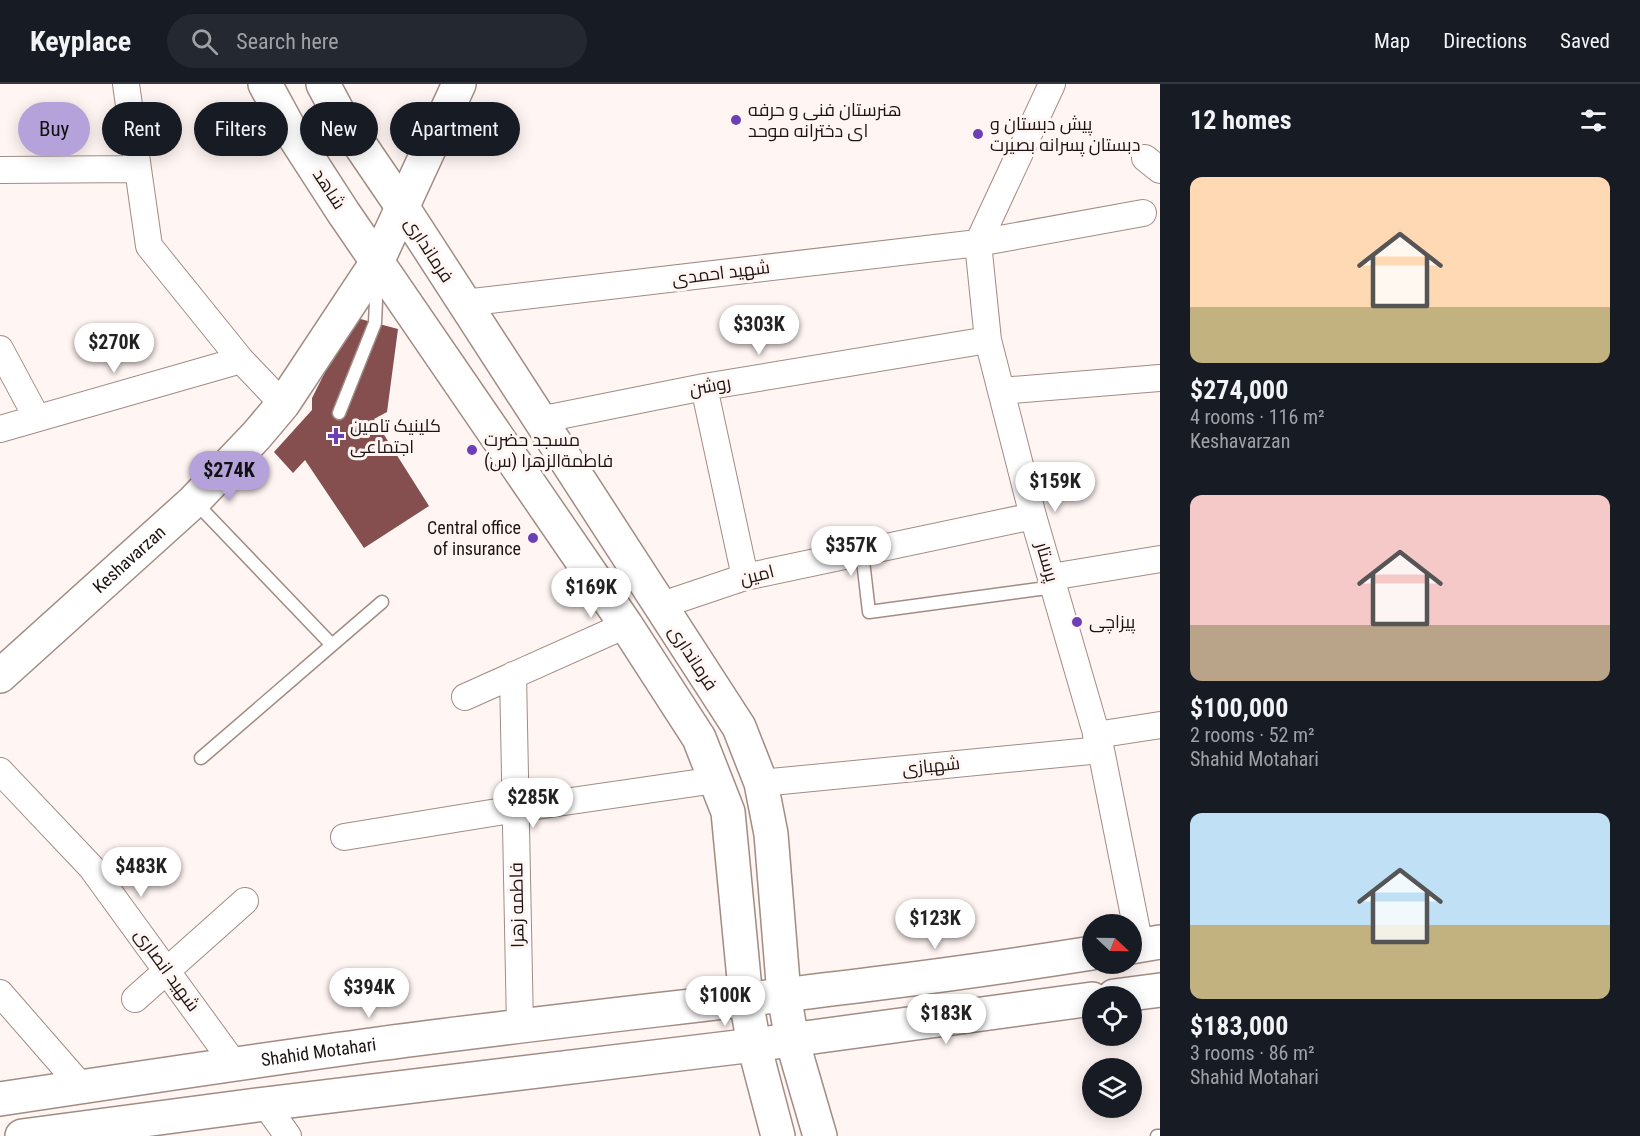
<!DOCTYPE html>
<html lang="en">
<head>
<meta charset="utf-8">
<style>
	body { margin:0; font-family:"Roboto Condensed",Cairo,sans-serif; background:#242831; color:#f1f3f6; height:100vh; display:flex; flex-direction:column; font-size:22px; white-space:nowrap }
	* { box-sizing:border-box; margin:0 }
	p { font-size:20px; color:#9ea1a6 }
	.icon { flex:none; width:33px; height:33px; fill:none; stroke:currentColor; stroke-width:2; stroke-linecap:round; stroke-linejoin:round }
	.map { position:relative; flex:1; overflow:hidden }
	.drawer { display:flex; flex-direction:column; background:#171b24; width:480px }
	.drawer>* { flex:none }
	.top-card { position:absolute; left:18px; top:18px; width:570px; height:54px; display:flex; gap:12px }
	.needle { width:39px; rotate:112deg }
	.controls { position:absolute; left:1082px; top:830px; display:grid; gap:12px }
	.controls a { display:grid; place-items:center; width:60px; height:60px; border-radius:50%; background:#171b24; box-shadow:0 3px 15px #0003; font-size:30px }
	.price { position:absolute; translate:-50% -51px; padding:0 14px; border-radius:21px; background:#fff; color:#222; font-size:20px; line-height:39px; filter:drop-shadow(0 2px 3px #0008) }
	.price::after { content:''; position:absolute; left:50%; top:36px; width:18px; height:14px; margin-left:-9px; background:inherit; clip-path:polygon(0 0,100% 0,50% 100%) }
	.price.selected { background:#b6a2da; color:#111 }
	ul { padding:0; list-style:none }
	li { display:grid; align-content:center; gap:12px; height:318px; padding:0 30px }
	li span { display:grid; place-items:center; height:186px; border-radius:12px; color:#555 }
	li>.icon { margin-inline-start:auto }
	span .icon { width:108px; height:108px; fill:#fffc; stroke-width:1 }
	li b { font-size:26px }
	h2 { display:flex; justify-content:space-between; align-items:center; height:72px; padding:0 30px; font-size:26px }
	.pill { padding:0 21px; border-radius:27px; background:#171b24; box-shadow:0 3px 15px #0003; font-size:21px; line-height:54px }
	.pill.selected { background:#b6a2da; color:#111 }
	header { display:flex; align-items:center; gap:36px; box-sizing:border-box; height:84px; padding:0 30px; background:#171b24; border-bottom:2px solid #363941 }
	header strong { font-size:28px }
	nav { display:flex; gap:33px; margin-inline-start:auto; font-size:21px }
	.search { width:420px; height:54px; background:#242831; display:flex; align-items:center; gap:15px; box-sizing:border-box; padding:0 21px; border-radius:33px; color:#9ea1a6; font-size:22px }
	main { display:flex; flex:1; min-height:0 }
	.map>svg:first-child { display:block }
	.building { fill:#854e4f }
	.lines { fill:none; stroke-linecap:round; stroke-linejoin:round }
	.lane-casing { stroke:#a18c84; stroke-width:15 }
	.street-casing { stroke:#a18c84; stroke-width:28 }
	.secondary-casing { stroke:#a18c84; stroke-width:36 }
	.lane { stroke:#fff; stroke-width:12 }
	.street { stroke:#fff; stroke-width:26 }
	.secondary { stroke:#fff; stroke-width:33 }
	.poi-dot { fill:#6d3fb7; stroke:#fff5f2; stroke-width:2 }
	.labels { text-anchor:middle; stroke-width:6; stroke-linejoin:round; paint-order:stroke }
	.poi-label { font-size:18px; fill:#1c1412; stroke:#fff5f2; text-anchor:start }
	.street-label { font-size:18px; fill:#1c1412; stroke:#fff5f2 }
</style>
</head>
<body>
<header>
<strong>Keyplace</strong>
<div class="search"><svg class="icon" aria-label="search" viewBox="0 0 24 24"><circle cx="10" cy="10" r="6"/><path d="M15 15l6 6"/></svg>Search here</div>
<nav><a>Map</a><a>Directions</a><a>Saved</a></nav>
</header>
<main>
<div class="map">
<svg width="1160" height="1052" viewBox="0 0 1160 1052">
	<rect width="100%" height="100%" fill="#fff5f2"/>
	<path class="building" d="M353 233 398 245 387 328 374 335 429 422 364 464 305 376 293 389 274 368 312 326V314Z"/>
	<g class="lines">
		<g class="lane-casing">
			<path id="lane" d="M339 329 375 239 377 195
				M195 418 332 561 201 674
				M862 468 869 528 1054 503
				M332 561 382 518
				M1157 1052H1160"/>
		</g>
		<g class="street-casing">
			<path id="street" d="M126 0 138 85
				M1052 0 978 159 988 256 1033 432 1101 666 1140 862
				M1145 74 1160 86
				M0 86 138 85 149 162 241 276 283 320
				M464 219 978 159 1143 129
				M0 265 37 334
				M704 303 745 493
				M1001 307 1160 294
				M539 336 704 303 988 256
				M0 345 241 276
				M1051 493 1160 475
				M659 522 745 493 1033 432
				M513 591 520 943
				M465 613 626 541
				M1096 651 1160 641
				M0 687 91 783 235 981
				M761 699 1101 666
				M344 753 516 725 716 696
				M0 909 82 1003
				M135 915 245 817
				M265 1020 288 1052"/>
		</g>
		<g class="secondary-casing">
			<g id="secondary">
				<path d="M265 0 290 46 343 128 626 541 699 654 728 728 746 916 754 961 778 1052"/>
				<path d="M323 0 339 30 403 124 739 643 761 699 771 750 784 911 792 956 820 1052"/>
				<path id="s1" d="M0 592 194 417 256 352 283 320 377 178 459 0"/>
				<path d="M1131 863 1160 858"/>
				<path d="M1114 912 1160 906"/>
				<path id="s2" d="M0 1015C126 996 252 977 378 960 616 928 855 907 1092 869"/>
				<path d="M22 1052 265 1020 754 961 1092 915"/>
			</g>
		</g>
		<use href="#lane" class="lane"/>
		<use href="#street" class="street"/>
		<use href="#secondary" class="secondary"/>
	</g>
	<g class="poi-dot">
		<circle cx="736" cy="36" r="6"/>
		<circle cx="978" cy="50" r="6"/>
		<path d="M333 343h6v6h6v6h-6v6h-6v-6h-6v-6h6z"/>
		<circle cx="472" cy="366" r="6"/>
		<circle cx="533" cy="454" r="6"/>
		<circle cx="1077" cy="538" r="6"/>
	</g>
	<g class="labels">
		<g class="poi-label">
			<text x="748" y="32">هنرستان فنی و حرفه<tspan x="748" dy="21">ای دخترانه موحد</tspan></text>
			<text x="990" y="46">پیش دبستان و<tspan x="990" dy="21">دبستان پسرانه بصیرت</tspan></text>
			<text x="350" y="348">کلینیک تامین<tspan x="350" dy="21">اجتماعی</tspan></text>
			<text x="484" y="362">مسجد حضرت<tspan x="484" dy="21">فاطمةالزهرا (س)</tspan></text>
			<text x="521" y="450" text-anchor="end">Central office<tspan x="521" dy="21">of insurance</tspan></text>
			<text x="1089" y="544">پیزاچی</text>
		</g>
		<g class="street-label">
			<text transform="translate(329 105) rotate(57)" y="6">شاهد</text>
			<text transform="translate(429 166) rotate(57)" y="6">فرمانداری</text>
			<text transform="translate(721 189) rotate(-7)" y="6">شهید احمدی</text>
			<text transform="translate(710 302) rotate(-10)" y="6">روشن</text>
			<text dy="6" stroke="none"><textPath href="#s1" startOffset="174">Keshavarzan</textPath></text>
			<text transform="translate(1047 478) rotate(74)" y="6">پرستار</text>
			<text transform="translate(757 491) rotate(-14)" y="6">امین</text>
			<text transform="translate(693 574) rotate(57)" y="6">فرمانداری</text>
			<text transform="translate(931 682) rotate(-6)" y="6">شهبازی</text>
			<text transform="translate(517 821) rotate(-91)" y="6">فاطمه زهرا</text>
			<text transform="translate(167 886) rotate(54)" y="6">شهید انصاری</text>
			<text dy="6" stroke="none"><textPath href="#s2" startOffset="322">Shahid Motahari</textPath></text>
		</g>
	</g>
</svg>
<div class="controls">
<a><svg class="needle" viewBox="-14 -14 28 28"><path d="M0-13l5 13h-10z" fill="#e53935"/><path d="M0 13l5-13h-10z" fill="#9ea1a6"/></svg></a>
<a><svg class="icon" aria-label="locate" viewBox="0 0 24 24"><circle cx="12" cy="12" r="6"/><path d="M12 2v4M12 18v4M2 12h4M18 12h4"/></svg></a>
<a><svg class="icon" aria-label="layers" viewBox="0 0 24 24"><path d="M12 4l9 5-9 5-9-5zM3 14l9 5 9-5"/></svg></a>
</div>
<b class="price" style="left:759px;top:272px">$303K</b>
<b class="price" style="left:114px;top:290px">$270K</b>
<b class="price selected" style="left:229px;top:418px">$274K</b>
<b class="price" style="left:1055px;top:429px">$159K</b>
<b class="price" style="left:851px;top:493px">$357K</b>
<b class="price" style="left:591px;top:535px">$169K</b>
<b class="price" style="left:533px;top:745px">$285K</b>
<b class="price" style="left:141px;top:814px">$483K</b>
<b class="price" style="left:935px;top:866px">$123K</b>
<b class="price" style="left:369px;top:935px">$394K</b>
<b class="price" style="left:725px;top:943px">$100K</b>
<b class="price" style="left:946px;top:961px">$183K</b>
<div class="top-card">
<a class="pill selected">Buy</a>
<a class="pill">Rent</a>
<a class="pill">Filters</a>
<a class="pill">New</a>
<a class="pill">Apartment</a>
</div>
</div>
<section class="drawer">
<h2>12 homes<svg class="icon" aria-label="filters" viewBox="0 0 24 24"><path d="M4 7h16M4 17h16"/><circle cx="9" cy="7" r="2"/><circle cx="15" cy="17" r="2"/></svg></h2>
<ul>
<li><span style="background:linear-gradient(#ffd9b3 70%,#c2b280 0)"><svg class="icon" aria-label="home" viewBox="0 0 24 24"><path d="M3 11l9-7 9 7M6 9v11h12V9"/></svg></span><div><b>$274,000</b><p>4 rooms · 116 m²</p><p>Keshavarzan</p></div></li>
<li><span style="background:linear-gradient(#f6c9c9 70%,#b9a48a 0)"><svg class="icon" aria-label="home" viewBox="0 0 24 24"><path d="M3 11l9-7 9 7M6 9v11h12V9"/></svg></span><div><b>$100,000</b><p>2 rooms · 52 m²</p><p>Shahid Motahari</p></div></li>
<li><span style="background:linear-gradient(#bfe0f5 60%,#c2b280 0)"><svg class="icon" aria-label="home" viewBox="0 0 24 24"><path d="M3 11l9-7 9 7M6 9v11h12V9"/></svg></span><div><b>$183,000</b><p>3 rooms · 86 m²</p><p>Shahid Motahari</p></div></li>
</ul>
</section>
</main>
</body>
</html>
